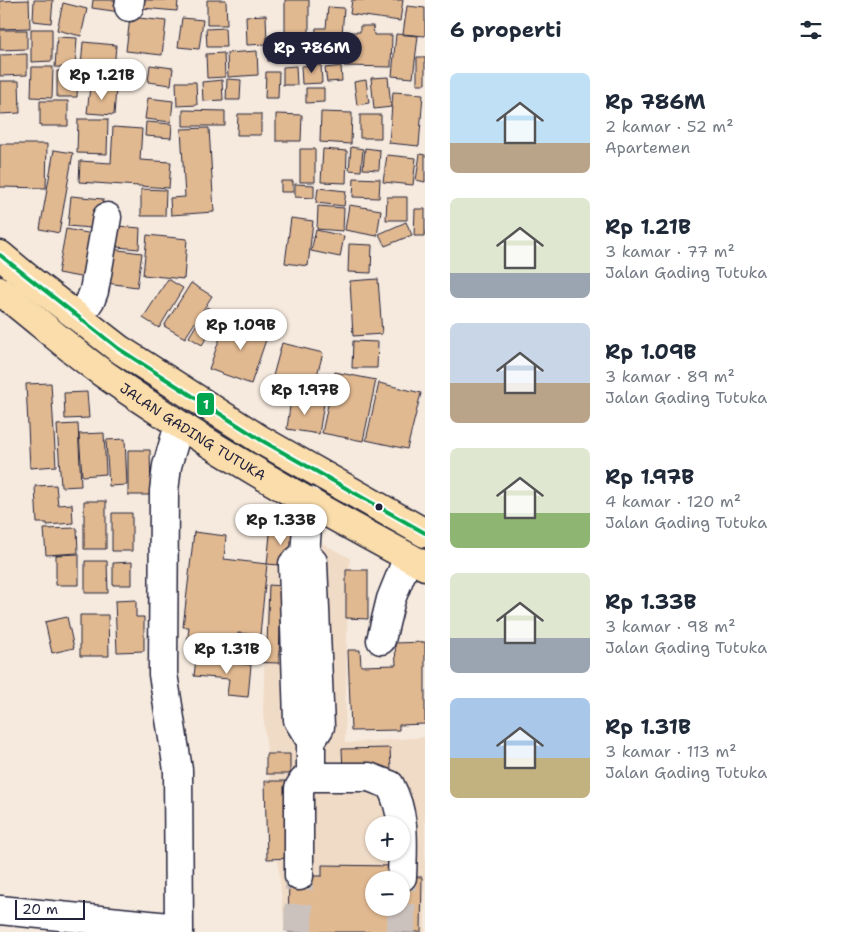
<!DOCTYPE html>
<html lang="id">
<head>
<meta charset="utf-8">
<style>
	body { margin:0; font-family:"Shantell Sans",sans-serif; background:#f6f6f7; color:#1f2937; height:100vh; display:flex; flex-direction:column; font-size:19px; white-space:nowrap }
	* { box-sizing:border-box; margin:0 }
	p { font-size:16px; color:#747a83 }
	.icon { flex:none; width:28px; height:28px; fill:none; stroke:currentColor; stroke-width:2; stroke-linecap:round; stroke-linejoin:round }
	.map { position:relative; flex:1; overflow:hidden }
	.drawer { display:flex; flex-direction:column; background:#fff; width:425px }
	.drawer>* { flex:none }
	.controls { position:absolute; left:365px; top:816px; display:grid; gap:10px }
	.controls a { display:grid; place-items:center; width:45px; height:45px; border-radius:50%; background:#fff; box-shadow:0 1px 4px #0004; font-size:25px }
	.scale { position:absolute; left:15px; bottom:12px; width:70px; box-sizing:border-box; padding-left:5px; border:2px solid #22223b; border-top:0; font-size:14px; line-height:18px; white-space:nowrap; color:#22223b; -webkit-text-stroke:4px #fff; paint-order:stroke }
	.price { position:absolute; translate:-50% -42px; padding:0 11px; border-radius:18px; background:#fff; color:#222; font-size:16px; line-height:32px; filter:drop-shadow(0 1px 2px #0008) }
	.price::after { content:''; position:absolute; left:50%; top:30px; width:15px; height:11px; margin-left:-8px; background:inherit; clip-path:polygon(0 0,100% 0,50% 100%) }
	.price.active { background:#22223b; color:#fff }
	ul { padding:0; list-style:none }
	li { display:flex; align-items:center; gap:15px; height:125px; padding:0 25px }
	li span { display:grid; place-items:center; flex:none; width:140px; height:100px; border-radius:8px; color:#555 }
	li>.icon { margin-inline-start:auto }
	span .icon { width:60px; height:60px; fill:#fffc; stroke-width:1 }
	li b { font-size:21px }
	h2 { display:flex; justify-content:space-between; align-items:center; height:60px; padding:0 25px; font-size:21px }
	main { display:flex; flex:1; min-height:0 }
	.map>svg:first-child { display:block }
	.built { fill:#f0dbc7; fill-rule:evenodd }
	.building { fill:#e1b991; stroke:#22223b; fill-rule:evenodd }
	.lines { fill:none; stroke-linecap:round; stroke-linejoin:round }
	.minor-tunnel { stroke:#ccc2bd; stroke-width:28; stroke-dasharray:28 14; stroke-linecap:butt }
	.minor-casing { stroke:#22223b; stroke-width:31 }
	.major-casing { stroke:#22223b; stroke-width:31 }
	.minor { stroke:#fff; stroke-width:28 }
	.major { stroke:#faddab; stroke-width:28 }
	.bus-1-casing { stroke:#fff; stroke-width:8 }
	.bus-1 { stroke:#00a64f; stroke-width:4 }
	.bus-dot { fill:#22223b; stroke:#fff; stroke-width:2 }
	.labels { text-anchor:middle; stroke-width:5; stroke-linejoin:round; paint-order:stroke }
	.street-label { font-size:14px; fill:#22223b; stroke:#fff }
	.line-badge { stroke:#fff; stroke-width:2 }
	.badge-label { font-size:14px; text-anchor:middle; font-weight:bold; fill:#fff }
</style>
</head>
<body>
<main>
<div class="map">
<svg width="425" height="932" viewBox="0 0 425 932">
	<rect width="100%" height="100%" fill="#f6eade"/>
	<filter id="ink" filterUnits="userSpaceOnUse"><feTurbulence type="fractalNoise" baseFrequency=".02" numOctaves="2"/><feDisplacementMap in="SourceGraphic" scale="10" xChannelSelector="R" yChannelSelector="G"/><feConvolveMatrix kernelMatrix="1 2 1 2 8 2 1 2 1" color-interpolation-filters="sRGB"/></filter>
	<g filter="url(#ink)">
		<path class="built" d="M269 515 350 558 348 589 345 743 425 737V932H285L263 713ZM374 825H401V852H374ZM374 880H401V908H374Z"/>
		<path class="building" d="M29 0 30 28 0 29V1Z
			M34 0H53L51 23 33 21Z
			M93 0H122L120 12 92 8Z
			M143 0H178L177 11 142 8Z
			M207 0H226L227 25H207Z
			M285 0H309V33H285Z
			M352 0H403L400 21 350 14Z
			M63 3 87 9 81 36 57 30Z
			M407 6 425 8V36L403 34Z
			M328 7 344 8 341 49 315 48 316 28H326Z
			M266 15 267 44 247 45 246 16Z
			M130 17 166 21 162 55 126 51Z
			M182 18 203 20 199 49 178 47Z
			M360 26H373L374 35H392L391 67 344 66V32H360Z
			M225 28 226 47H207L206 29Z
			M31 29H52V61L31 62Z
			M0 30H27V49L0 50Z
			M396 34 418 36 413 78 392 76Z
			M290 35V60L268 61V36Z
			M57 37 77 38 75 68 55 67Z
			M83 42 116 45 113 83 80 80Z
			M257 51 258 75 228 77 227 53Z
			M224 53 225 77 207 78 206 54Z
			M27 54V75L0 76V55Z
			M417 57H425V84H417Z
			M150 65 173 68 171 85 148 82Z
			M321 65 322 83 302 84 301 66Z
			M296 66 297 85H283V67Z
			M341 66 342 81 327 82 325 68Z
			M32 67H53L52 98 31 97Z
			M57 71H78L77 97H57Z
			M266 72H279L278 98H265Z
			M388 77 391 107 374 109 371 78Z
			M227 79 241 80 240 100H226Z
			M222 80 223 100 203 101 202 82Z
			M366 80 369 103 357 105 354 82Z
			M0 81H19L20 113 0 114Z
			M176 82H196L197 105 177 106Z
			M90 87 116 89 114 115 87 113Z
			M306 88H324V102L306 103Z
			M393 92 423 94 419 146 389 143Z
			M148 98 173 101 171 122 145 119Z
			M40 101H68V126H40Z
			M183 110 225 111V126H183Z
			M321 112 352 113 351 144 320 142Z
			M238 114H261V135H237Z
			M276 114 302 115 301 141H276Z
			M360 115H381V138H360Z
			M78 119H108L107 154 77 153Z
			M146 122 172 124 171 138 145 136Z
			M113 127 142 129 140 160 171 162 169 188 79 182 80 161 111 163Z
			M209 128 214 212 171 215 170 198 185 197 181 129Z
			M0 144H47L46 188 0 187Z
			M351 147 363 149 361 171 349 170Z
			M365 148 380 150 379 170 363 169Z
			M300 149H315V182H300Z
			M323 149 347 151 346 183 321 182Z
			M54 150 73 153 59 233 40 229Z
			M420 154 425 155V182L416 180Z
			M387 155 416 158 413 185 383 182Z
			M354 178 380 179 379 198 353 197Z
			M281 181H293V192H281Z
			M295 184 314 185V198L295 197Z
			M318 188 346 191 344 206 316 203Z
			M141 189 166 190 165 216H141Z
			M71 196 103 199 101 229 68 226Z
			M387 197H407V220H386Z
			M349 205 381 210 377 236 345 230Z
			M318 206 344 208 343 231 317 229Z
			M415 209H425V236H414Z
			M291 218 313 221 308 266 285 263Z
			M406 222 412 235 385 246 379 234Z
			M118 226 140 228 139 249 117 247Z
			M66 229 98 235 91 279 58 273Z
			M316 230 344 236 340 257 311 251Z
			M147 235 187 239 184 279 143 275Z
			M349 244 372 245 371 273 348 272Z
			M111 249 142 253 137 287 106 283Z
			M168 279 183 288 159 328 143 318Z
			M378 279 382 334 353 336 350 281Z
			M191 283 212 296 185 338 164 326Z
			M207 307 221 316 202 345 189 337Z
			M246 316 271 325 251 384 209 369 223 329 239 335Z
			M353 341 378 342 377 368H352Z
			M282 343 323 353 311 397 270 387Z
			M335 372 376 380 363 441 322 433Z
			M51 383 56 466 30 468 26 384Z
			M379 383 421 393 407 449 366 440Z
			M87 392 89 418 65 419 64 393Z
			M291 398 324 403 319 434 287 429Z
			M78 424 81 486 61 487 57 425Z
			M104 433 106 474 82 476 79 434Z
			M125 439 127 485 109 486 106 440Z
			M128 450H150L151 495H128Z
			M56 485 58 505 72 504 73 523 47 525V523H37L35 486Z
			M84 501H106V549H84Z
			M112 513H132V551H112Z
			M271 525 296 528 292 566 267 564Z
			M77 528 78 553 46 555 44 529Z
			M194 532 226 536 224 559 267 564 260 635 238 633 236 659 186 654 189 627H183Z
			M79 554V585H56V555Z
			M85 561H107L108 593H85Z
			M132 562V585H113V563Z
			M346 570H368V619L346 618Z
			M269 585 281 586 279 663 242 662V647L267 648Z
			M136 600V617H144V651L117 652 115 601Z
			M80 615H108L109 656H80Z
			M67 617 74 648 52 653 45 622Z
			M425 642V724L399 725V730L351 731 348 650H360L361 666 396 665 395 643Z
			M196 659 251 665 248 697 227 695 229 679 194 676Z
			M390 748 391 770H343L342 749Z
			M266 754H290V774H266Z
			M265 781H292L294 858 267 859Z
			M322 865 394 866V877H422L421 932H288L289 876H322ZM374 880H401V908H374Z"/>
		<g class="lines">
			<path class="minor-tunnel" d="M298 932 299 876
				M401 932 402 877"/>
			<g class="minor-casing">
				<path id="minor" d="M129 7 130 0
					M79 317 91 299 94 291 107 217
					M309 501 305 554 293 564 298 720 311 741V777
					M305 554 313 562 320 727 311 741
					M381 640 391 599 408 557
					M299 876V788L304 780 311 777H369L390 785C406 815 403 844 402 877
					M0 910 179 928
					M179 932 178 770 163 674 164 491 167 466 179 425"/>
			</g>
			<g class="major-casing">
				<g id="major">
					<path d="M0 255 30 280 119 349 261 440 425 533"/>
					<path id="s1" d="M0 291C35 318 68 348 104 374 206 446 315 507 425 566"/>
				</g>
			</g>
			<use href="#minor" class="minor"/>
			<use href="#major" class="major"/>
			<g class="bus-1-casing">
				<path id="bus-1" d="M0 255 119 349 261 440 425 533"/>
			</g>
			<use href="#bus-1" class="bus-1"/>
		</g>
	</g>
	<circle class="bus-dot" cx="379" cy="507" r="4.5"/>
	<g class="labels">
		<g class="street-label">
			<text dy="5" stroke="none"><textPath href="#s1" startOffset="239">JALAN GADING TUTUKA</textPath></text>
		</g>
	</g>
	<rect class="line-badge" x="196" y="392" width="19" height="24" rx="5" fill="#00a64f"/>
	<g class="badge-label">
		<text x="206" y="409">1</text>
	</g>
</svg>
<div class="controls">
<a>+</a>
<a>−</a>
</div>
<div class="scale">20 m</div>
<b class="price active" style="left:312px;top:74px">Rp 786M</b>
<b class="price" style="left:102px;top:101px">Rp 1.21B</b>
<b class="price" style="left:241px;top:351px">Rp 1.09B</b>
<b class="price" style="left:305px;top:416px">Rp 1.97B</b>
<b class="price" style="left:281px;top:546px">Rp 1.33B</b>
<b class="price" style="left:227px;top:675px">Rp 1.31B</b>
</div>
<section class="drawer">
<h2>6 properti<svg class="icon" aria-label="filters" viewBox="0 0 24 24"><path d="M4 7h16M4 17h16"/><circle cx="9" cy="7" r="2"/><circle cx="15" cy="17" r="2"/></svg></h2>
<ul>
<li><span style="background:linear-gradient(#bfe0f5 70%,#b9a48a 0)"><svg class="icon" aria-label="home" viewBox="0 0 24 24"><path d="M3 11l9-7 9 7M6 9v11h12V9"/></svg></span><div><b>Rp 786M</b><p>2 kamar · 52 m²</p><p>Apartemen</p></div></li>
<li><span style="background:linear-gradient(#dfe7d0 75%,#9aa5b1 0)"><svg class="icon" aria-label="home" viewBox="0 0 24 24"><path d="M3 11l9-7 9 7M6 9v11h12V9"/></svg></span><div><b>Rp 1.21B</b><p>3 kamar · 77 m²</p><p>Jalan Gading Tutuka</p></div></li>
<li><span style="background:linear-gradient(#c9d6e8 60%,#b9a48a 0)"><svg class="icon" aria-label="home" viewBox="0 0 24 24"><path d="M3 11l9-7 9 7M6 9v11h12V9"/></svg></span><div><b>Rp 1.09B</b><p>3 kamar · 89 m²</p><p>Jalan Gading Tutuka</p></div></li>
<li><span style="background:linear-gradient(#dfe7d0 65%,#8fb573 0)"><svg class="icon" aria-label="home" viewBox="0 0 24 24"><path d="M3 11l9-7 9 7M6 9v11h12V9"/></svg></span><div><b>Rp 1.97B</b><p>4 kamar · 120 m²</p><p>Jalan Gading Tutuka</p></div></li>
<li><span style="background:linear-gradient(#dfe7d0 65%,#9aa5b1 0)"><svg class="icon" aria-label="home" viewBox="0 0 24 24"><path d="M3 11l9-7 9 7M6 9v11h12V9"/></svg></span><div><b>Rp 1.33B</b><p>3 kamar · 98 m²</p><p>Jalan Gading Tutuka</p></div></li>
<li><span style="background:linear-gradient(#a9c7e8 60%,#c2b280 0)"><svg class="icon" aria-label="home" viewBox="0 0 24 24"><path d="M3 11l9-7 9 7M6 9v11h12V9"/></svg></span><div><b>Rp 1.31B</b><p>3 kamar · 113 m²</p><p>Jalan Gading Tutuka</p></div></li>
</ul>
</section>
</main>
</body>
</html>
